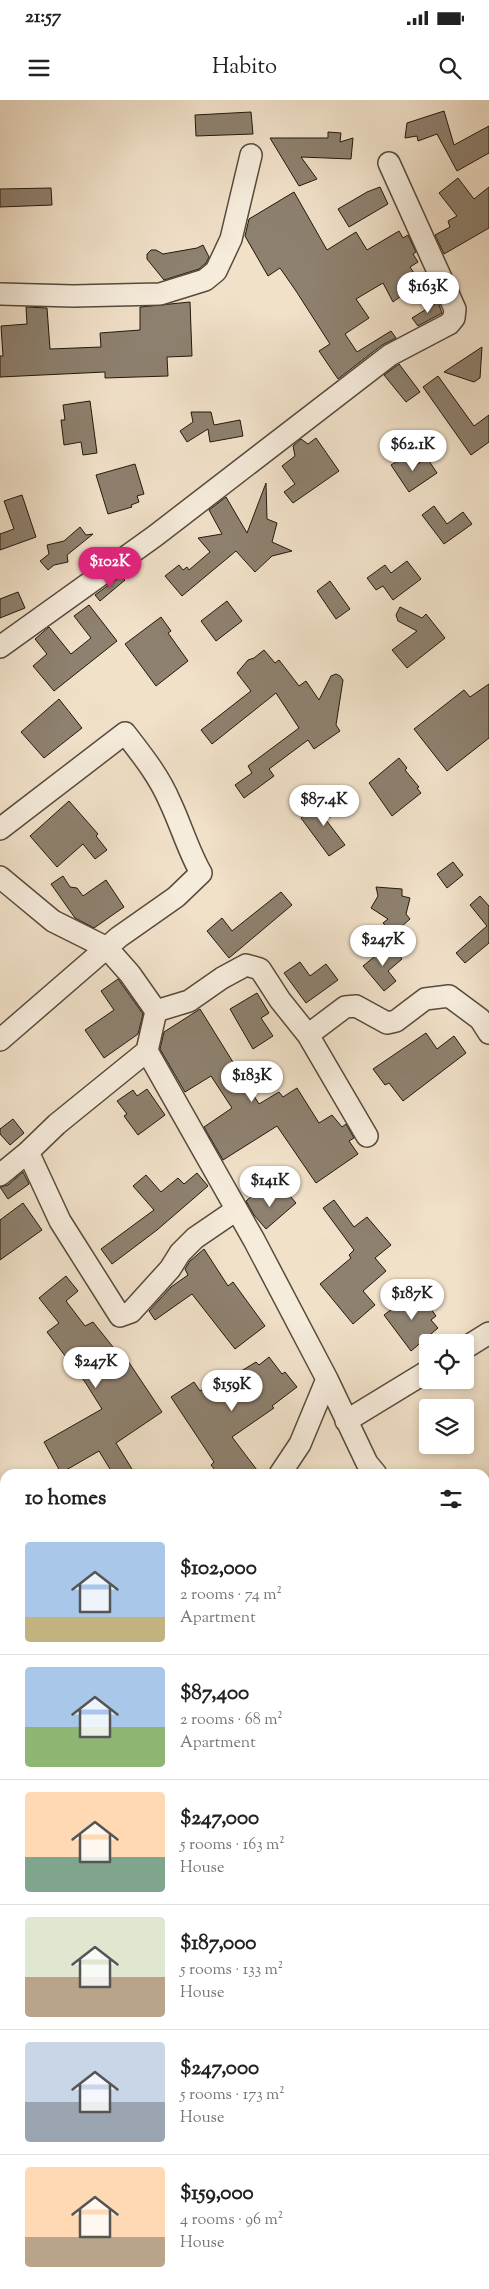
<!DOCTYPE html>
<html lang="en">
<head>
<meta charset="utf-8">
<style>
	body { margin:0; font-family:"Sorts Mill Goudy",serif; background:#f2f2f2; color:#222; height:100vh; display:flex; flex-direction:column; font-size:19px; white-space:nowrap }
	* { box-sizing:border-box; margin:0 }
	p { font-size:16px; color:#767676 }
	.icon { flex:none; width:28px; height:28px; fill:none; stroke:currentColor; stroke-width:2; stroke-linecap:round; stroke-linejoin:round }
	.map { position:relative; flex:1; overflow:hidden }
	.sheet { position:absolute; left:0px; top:1369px; width:490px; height:821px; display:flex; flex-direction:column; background:#fff; border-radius:15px 15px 0 0; box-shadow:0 2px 8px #0003 }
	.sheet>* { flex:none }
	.fabs { position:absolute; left:419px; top:1234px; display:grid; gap:10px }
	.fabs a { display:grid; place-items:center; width:55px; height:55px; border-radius:5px; background:#fff; box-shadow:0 2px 8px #0003; font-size:25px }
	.price { position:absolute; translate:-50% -42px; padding:0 11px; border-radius:18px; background:#fff; color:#222; font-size:16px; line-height:32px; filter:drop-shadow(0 1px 2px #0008) }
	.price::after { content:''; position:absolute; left:50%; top:30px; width:15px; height:11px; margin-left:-8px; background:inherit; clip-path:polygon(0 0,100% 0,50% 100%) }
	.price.selected { background:#db2777; color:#fff }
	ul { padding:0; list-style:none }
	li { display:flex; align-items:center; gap:15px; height:125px; padding:0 25px }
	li+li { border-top:1px solid #e0e0e0 }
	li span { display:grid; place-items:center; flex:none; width:140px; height:100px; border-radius:5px; color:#555 }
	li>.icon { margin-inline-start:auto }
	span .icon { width:60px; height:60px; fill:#fffc; stroke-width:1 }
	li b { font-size:21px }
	h2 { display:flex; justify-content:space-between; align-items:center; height:60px; padding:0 25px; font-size:21px }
	.status { display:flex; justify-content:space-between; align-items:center; height:35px; padding:0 25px; background:#fff; direction:ltr }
	.status svg { height:14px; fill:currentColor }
	header { display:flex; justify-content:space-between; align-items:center; height:65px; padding:0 25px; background:#fff; font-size:22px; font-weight:600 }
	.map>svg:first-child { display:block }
	.building { fill:#8e816f; stroke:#22190d }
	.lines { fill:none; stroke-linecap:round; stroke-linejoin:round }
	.minor-casing { stroke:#564b3c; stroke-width:24 }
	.minor { stroke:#f6ecdc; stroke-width:21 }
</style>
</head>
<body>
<div class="status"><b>21:57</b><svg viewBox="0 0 49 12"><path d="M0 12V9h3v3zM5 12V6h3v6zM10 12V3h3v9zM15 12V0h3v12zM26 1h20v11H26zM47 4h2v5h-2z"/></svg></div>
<header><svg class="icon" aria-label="menu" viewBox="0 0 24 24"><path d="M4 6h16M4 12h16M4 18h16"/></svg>Habito<svg class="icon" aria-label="search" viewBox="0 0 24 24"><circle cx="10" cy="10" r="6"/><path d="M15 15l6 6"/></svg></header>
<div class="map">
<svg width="489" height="2189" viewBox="0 0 489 2189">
	<rect width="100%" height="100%" fill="#f1e1c9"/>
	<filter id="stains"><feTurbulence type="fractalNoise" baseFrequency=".004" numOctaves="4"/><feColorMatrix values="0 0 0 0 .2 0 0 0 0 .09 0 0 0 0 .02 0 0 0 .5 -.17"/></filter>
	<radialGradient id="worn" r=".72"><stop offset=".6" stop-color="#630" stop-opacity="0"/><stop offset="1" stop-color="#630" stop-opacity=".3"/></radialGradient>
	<path class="building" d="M444 11 454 45 489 26V53L457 71 437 34 418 41 417 36 405 38 407 23Z
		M251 12 253 34 196 36 195 15Z
		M328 32 341 33 340 42 353 38 351 59 301 57 317 79 299 86 270 38H328Z
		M458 78 474 99 489 87V128L444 154 435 135 450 127 448 121 457 116 439 93Z
		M380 87 388 104 349 127 338 109 367 92Z
		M51 88 52 105 0 107V89Z
		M294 92 327 150 356 132 367 150 399 131 403 138 408 135 416 152 413 154 418 162 410 167 420 182 393 202 383 183 356 199 369 218 345 234 357 252 391 231 396 238 382 245 338 279 319 251 330 244 296 191 280 168 268 176 245 136 249 119Z
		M203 145 209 157 206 163 199 169 164 180 147 159V154L151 150H156L163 154 197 148Z
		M190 202 192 256 167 257 168 276 105 278V272L0 277V256H3L1 226 27 224 26 207 47 208 50 249 101 247 100 233 140 230V207Z
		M438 202 442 213 418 226 412 218Z
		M482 247 480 278 474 282 444 272Z
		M399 264 420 292 406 302 384 275Z
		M438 276 474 326 489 315V342L471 355 423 287Z
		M90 301 97 353 83 355 81 342 64 345 61 320H65L63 305Z
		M191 312H211L214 325 240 320 243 336 210 342 208 329 187 342 180 331 193 322Z
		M316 338 339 371 293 403 284 392 295 384 282 366 295 356 293 346 301 339 308 344Z
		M409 354 416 365 427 358 437 373 409 392 391 365Z
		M135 364 144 394 137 396 139 402 131 405 132 407 108 414 96 375Z
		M266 383 267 419 277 423 272 442 292 451 272 456 255 472 236 451 182 496 165 476 179 465 183 470 187 467 189 470 210 452 198 438 222 434 209 410 226 397 247 433Z
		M22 395 36 437 0 450V434L14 429 4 401Z
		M434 406 447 424 463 412 472 424 444 444 422 415Z
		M80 427 86 435 93 434 67 455 68 462 54 465 48 470 40 461 49 454 47 445 64 441Z
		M407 461 421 479 393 500 383 486 376 490 367 478 385 465 391 473Z
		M121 476 125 480 100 501 95 495Z
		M330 481 350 509 336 519 317 491Z
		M18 492 25 508 0 518V499Z
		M227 501 242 521 216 541 201 521Z
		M89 505 117 541 54 591 33 566 47 554 35 539 49 527 71 554 91 538 74 516Z
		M400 507 422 518 426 514 445 538 407 568 392 550 417 531 398 521 396 515Z
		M161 517 171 531 168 533 188 561 156 586 125 544Z
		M264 550 275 563 279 560 299 586 306 581 319 600 331 576 336 574 340 576 343 580 336 625 340 631 314 649 308 640 269 669 274 676 244 698 235 685 252 673 248 666 299 628 276 593 212 644 201 630 251 591 237 573 248 560 254 558Z
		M489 584V638L447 671 414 629 464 590 470 597Z
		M59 599 82 628 44 658 21 632Z
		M399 658 407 668 405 670 419 687 417 688 421 693 392 716 369 683Z
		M327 699 337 712 326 720 345 745 329 756 301 718Z
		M69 701 98 734 96 736 107 750 95 759 83 744 57 767 30 736Z
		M453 762 463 775 447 788 437 774Z
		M63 776 70 787 77 788 83 796 106 780 124 807 94 828 75 818 51 784Z
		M376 787 402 789V796L410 798 406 814 410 819 393 834 383 823 388 819 371 808 378 796Z
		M281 792 292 805 229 858 207 831 222 818 232 831Z
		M480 796 489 806V843L465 863 456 853 487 826 470 805Z
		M390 844 402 859 388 871 396 881 384 891 363 866Z
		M300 862 310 876 326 864 338 880 306 903 284 873Z
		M118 879 143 914 138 934 104 958 85 930 114 910 101 891Z
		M257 893 269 913 261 918 273 936 253 949 230 909Z
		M200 909 259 1004 279 992 283 997 297 988 319 1023 332 1015 342 1027 346 1024 354 1038 349 1041 358 1054 316 1083 277 1026 223 1060 204 1027 232 1008 211 976 185 992 160 949 164 932Z
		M426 933 437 949 454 936 466 953 403 1001 389 983 385 985 373 969Z
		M147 989 165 1015 138 1035 124 1016 127 1014 117 1001 133 990 137 996Z
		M13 1019 24 1033 10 1045 0 1034V1029Z
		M23 1072 29 1084 8 1099 0 1087 8 1085Z
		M197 1073 208 1086 157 1130 112 1164 101 1149 154 1110 133 1086 146 1075 161 1092 178 1078 184 1084Z
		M285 1090 296 1103 266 1129 254 1115 246 1101 258 1091 269 1104Z
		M334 1100 354 1127 367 1117 391 1145 375 1158 386 1171 363 1191 375 1205 353 1224 320 1184 351 1158 349 1155 354 1150 323 1108Z
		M23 1103 42 1130 0 1160V1120Z
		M204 1149 228 1186 233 1182 265 1226 235 1249 192 1194 155 1220 149 1211 171 1187 188 1175 185 1169 190 1161Z
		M66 1176 78 1191 66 1201 85 1226 93 1222 121 1257 124 1255 162 1312 116 1343 135 1374H113L99 1351 61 1373 44 1342 102 1309 85 1282 47 1232 59 1223 39 1198Z
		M412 1194 418 1202 423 1198 436 1216 431 1220 438 1228 411 1251 384 1215Z
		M269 1257 282 1274 285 1272 297 1287 272 1306 274 1308 232 1337 260 1374H218L211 1365 214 1362 171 1297 194 1282 200 1291 217 1280 220 1284 256 1262 259 1265Z"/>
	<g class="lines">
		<g class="minor-casing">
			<path id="minor" d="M0 194 73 196 160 194 205 180 216 171 231 139 251 55
				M0 547 155 436 390 255 449 224 454 218 455 209 389 63
				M0 729 125 633C142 655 159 676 170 702 181 725 188 750 201 773L176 797 119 837 0 940
				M0 777 53 821 107 848 130 874 156 911 147 951 254 1140 327 1279 367 1363 376 1374
				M156 911 189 901 222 878 246 865 260 869 280 900 308 935 367 1036
				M308 935 345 907 356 906 387 923 396 921 425 899 449 896 480 919 489 933
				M147 951 57 1024 28 1052 60 1121 120 1216 131 1212 170 1169 180 1153 195 1138 236 1110
				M0 1075 28 1052
				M465 1248 489 1233
				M346 1321 428 1271
				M280 1374 300 1344 327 1279
				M485 1504 489 1510
				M485 1593 489 1590
				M485 1639 489 1638
				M485 1828 489 1827
				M0 1901 5 1900
				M118 2189 121 2185"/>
		</g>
		<use href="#minor" class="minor"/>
	</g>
	<rect width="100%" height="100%" filter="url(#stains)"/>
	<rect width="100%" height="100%" fill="url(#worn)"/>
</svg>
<div class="fabs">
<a><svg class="icon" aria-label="locate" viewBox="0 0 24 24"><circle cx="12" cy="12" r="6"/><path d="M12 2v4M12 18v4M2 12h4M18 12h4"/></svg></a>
<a><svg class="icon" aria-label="layers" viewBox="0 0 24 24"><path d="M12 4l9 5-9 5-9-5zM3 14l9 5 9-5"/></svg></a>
</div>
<b class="price" style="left:428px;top:214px">$163K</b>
<b class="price" style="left:413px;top:372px">$62.1K</b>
<b class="price selected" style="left:110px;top:489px">$102K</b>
<b class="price" style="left:324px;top:727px">$87.4K</b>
<b class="price" style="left:383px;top:867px">$247K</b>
<b class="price" style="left:252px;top:1003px">$183K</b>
<b class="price" style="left:270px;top:1108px">$141K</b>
<b class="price" style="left:412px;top:1221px">$187K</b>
<b class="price" style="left:96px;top:1289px">$247K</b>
<b class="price" style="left:232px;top:1312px">$159K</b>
<section class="sheet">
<h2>10 homes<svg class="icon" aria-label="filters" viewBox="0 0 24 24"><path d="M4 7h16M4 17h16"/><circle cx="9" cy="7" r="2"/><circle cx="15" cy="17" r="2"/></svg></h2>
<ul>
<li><span style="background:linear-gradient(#a9c7e8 75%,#c2b280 0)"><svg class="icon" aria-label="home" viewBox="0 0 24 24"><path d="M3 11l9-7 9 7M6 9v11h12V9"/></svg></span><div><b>$102,000</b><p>2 rooms · 74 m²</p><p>Apartment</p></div></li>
<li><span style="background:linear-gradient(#a9c7e8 60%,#8fb573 0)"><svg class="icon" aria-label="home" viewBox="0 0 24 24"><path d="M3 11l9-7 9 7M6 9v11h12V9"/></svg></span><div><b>$87,400</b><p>2 rooms · 68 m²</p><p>Apartment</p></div></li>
<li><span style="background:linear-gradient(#ffd9b3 65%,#7fa58c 0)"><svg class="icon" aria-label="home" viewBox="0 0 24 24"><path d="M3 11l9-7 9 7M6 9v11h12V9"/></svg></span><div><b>$247,000</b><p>5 rooms · 163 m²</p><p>House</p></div></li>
<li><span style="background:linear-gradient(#dfe7d0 60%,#b9a48a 0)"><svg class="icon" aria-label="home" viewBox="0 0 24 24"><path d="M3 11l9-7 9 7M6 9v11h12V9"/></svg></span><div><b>$187,000</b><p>5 rooms · 133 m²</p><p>House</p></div></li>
<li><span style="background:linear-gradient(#c9d6e8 60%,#9aa5b1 0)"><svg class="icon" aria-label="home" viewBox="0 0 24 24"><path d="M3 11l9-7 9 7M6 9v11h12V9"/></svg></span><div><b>$247,000</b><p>5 rooms · 173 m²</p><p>House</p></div></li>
<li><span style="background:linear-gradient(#ffd9b3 70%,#b9a48a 0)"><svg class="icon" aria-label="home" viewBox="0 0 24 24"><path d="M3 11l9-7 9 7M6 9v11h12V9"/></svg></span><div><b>$159,000</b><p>4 rooms · 96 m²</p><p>House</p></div></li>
</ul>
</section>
</div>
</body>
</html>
